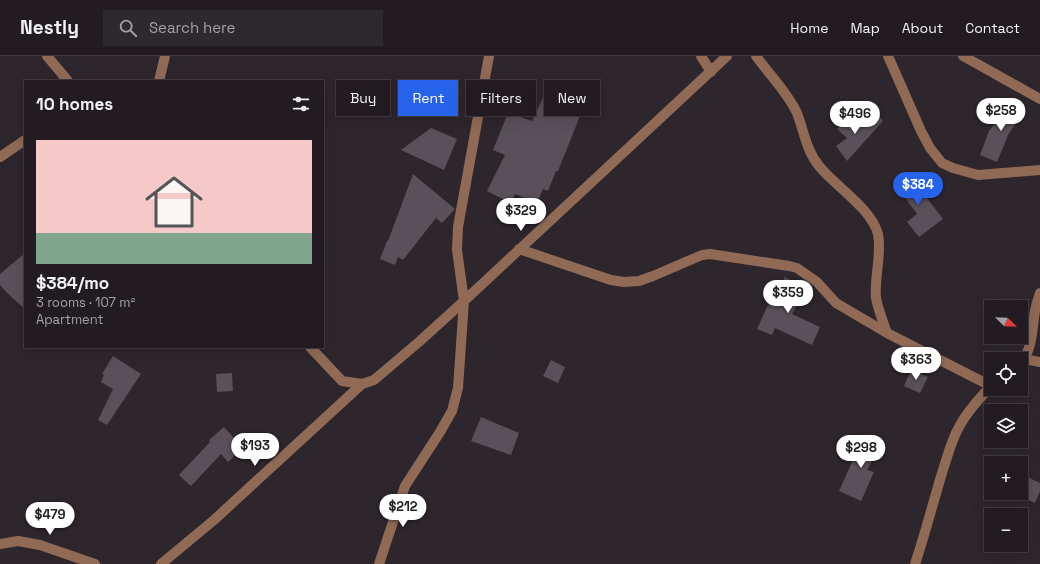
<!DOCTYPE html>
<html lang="en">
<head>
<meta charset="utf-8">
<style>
	body { margin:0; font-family:"Space Grotesk",sans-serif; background:#2e292f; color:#f1f3f6; height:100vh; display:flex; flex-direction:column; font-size:15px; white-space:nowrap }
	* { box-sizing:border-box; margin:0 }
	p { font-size:13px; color:#a2a1a5 }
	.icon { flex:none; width:22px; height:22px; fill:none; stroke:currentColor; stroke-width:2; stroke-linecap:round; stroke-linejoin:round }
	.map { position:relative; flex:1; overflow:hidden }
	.sheet { position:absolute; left:24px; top:24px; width:300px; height:268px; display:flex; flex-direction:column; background:#221c22; border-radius:0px; box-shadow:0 4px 16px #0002,0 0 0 1px #3f3a40 }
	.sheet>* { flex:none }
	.hud { position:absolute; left:336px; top:24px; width:380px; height:36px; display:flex; gap:8px }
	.needle { width:26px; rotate:113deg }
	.tools { position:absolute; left:984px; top:244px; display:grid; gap:8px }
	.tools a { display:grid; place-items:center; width:44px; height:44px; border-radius:0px; background:#221c22; box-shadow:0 4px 16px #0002,0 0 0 1px #3f3a40; font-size:20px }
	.price { position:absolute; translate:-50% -34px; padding:0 9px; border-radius:14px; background:#fff; color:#222; font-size:13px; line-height:26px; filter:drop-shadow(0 1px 2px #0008) }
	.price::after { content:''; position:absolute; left:50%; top:24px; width:12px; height:9px; margin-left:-6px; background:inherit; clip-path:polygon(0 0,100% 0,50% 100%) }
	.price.selected { background:#2563eb; color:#fff }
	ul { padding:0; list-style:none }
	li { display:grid; align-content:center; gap:8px; height:212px; padding:0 12px }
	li+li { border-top:1px solid #3f3a40 }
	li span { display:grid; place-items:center; height:124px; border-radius:0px; color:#555 }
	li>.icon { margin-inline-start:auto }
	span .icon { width:72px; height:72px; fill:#fffc; stroke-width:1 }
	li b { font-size:17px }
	h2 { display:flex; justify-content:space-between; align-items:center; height:48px; padding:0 12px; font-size:17px }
	.tag { padding:0 14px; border-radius:0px; background:#221c22; box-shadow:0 4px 16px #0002,0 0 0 1px #3f3a40; font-size:14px; line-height:36px }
	.tag.selected { background:#2563eb; color:#fff }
	header { display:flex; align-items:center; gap:24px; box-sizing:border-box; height:56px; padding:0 20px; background:#221c22; border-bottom:1px solid #3f3a40 }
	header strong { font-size:19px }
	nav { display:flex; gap:22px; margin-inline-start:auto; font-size:14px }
	.search { width:280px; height:36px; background:#2e292f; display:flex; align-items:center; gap:10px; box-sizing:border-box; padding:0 14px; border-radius:0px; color:#a2a1a5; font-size:15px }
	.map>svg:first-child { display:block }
	.building { fill:#595059 }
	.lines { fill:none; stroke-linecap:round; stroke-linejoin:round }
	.minor { stroke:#906a55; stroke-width:10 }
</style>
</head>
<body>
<header>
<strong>Nestly</strong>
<div class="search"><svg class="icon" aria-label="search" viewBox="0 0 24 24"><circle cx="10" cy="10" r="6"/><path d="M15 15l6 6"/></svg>Search here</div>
<nav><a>Home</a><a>Map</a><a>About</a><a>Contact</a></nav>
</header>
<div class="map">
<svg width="1040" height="508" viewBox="0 0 1040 508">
	<rect width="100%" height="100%" fill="#2e262d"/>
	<path class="building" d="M545 37 561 45 559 51 580 60 558 115H556L548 135 543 133 537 147 515 138 511 147 487 135 505 99 493 94 508 57 532 65Z
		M1012 45 1025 55 1009 77 997 106 980 99 989 75Z
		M850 59 863 71 879 60 883 65 847 105 836 90 847 82 837 73Z
		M431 72 457 83 444 114 401 94Z
		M908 117 943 163 919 181 907 166 917 158 894 127Z
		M413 118 455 153 442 167 436 162 403 204 398 201 395 209 380 203 387 185H388Z
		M25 197V253L7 237 0 229V218Z
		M785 221 806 233 792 258 820 271 812 289 775 272 772 279 757 273 766 253Z
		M113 300 141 318 107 369 98 364 113 333 101 326 104 319 102 318Z
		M551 304 565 311 558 327 543 320Z
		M911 314 928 321 920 337 904 330Z
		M232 317 233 335 217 336 216 318Z
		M481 361 519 377 511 399 471 385Z
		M224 371 243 392 228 406 221 398 191 430 179 419 210 386 209 384Z
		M866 378 882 387 867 414 874 416 861 445 839 435 857 395 856 394Z
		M1021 418 1040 427V435L1035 447 1021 440Z"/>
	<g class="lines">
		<path class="minor" d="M47 0 68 25
			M701 0 711 16
			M756 0C769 18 788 37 797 57 804 75 806 94 819 110 836 131 871 152 878 178 882 197 874 223 876 242 878 253 883 266 887 277
			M888 0 921 75 930 92 942 107 953 112 978 119 1040 114
			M963 0 1040 43
			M159 25 165 0
			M0 101 25 84
			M519 193 596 219 611 224 624 226 639 225 653 220 702 199 710 198 789 210 797 212 817 226 836 247 887 277 991 330
			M310 291 342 325 362 328 374 324 420 285 464 245 727 0
			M1024 303 1040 306
			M1021 306C1033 294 1032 271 1035 255 1036 249 1038 243 1040 237
			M0 488 18 485 40 489 95 508
			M161 508 214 464 362 328
			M379 508 405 430 440 376 452 355 458 332 464 245 457 194 458 171 489 0
			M915 508C925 478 933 447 942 417 947 402 951 385 959 371 967 356 979 343 991 330"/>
	</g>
</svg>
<div class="tools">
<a><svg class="needle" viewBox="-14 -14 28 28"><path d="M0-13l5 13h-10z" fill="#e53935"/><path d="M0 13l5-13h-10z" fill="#a2a1a5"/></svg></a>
<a><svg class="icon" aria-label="locate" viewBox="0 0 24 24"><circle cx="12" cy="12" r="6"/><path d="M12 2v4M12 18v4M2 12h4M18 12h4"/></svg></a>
<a><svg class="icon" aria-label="layers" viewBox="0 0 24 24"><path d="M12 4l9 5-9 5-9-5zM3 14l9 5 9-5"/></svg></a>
<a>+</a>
<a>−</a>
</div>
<b class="price" style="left:1001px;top:76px">$258</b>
<b class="price" style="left:855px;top:79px">$496</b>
<b class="price selected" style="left:918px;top:150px">$384</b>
<b class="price" style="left:521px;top:176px">$329</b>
<b class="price" style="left:788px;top:258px">$359</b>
<b class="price" style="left:916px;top:325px">$363</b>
<b class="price" style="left:255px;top:411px">$193</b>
<b class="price" style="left:861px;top:413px">$298</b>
<b class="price" style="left:403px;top:472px">$212</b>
<b class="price" style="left:50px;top:480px">$479</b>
<div class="hud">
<a class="tag">Buy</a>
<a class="tag selected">Rent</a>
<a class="tag">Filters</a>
<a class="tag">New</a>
</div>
<section class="sheet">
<h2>10 homes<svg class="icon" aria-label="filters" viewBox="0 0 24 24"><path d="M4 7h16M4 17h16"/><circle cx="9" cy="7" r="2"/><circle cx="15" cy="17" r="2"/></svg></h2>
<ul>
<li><span style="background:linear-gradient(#f6c9c9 75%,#7fa58c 0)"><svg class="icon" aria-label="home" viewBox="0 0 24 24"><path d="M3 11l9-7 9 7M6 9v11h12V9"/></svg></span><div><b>$384/mo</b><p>3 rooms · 107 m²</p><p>Apartment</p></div></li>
</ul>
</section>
</div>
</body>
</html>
